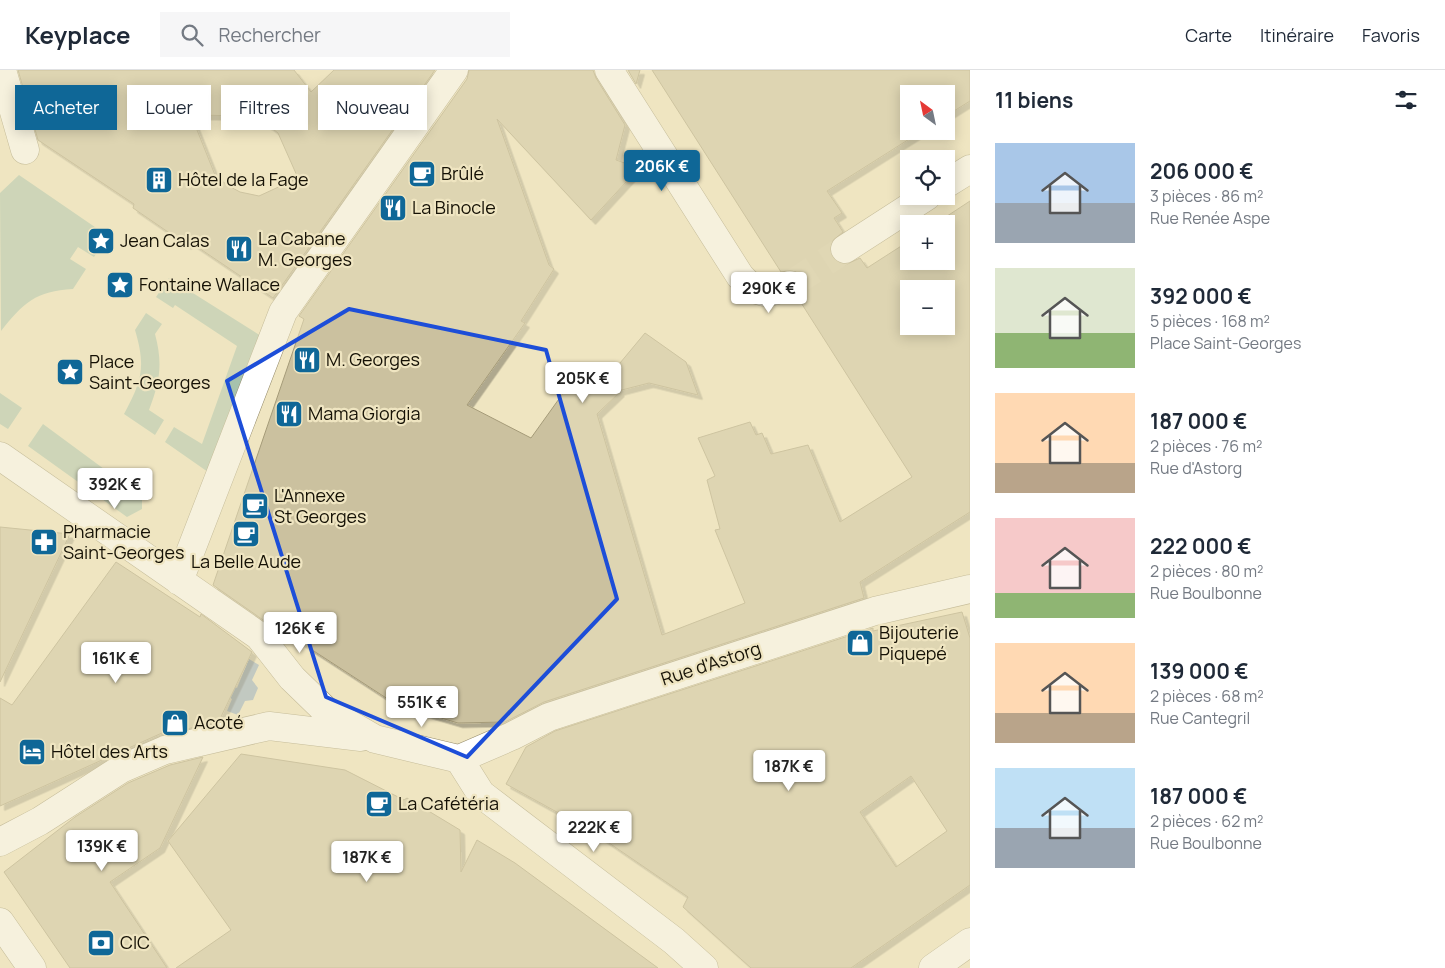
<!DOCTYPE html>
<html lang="fr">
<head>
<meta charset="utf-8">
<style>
	body { margin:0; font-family:Manrope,sans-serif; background:#f6f6f7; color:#1f2937; height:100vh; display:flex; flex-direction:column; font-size:19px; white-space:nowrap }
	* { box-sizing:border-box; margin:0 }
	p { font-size:16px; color:#747a83 }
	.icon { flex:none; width:28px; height:28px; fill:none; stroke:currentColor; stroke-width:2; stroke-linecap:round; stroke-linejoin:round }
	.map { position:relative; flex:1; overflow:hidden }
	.sheet { display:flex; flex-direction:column; background:#fff; width:475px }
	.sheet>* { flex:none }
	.hud { position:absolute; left:15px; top:15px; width:475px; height:45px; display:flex; gap:10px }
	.needle { width:32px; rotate:327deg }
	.fabs { position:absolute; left:900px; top:15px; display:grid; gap:10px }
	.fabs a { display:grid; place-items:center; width:55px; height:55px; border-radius:0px; background:#fff; box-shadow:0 2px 12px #0003; font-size:25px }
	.price { position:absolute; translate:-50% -42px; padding:0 11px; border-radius:5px; background:#fff; color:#222; font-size:16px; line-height:32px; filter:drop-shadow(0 1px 2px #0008) }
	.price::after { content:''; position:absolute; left:50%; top:30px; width:15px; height:11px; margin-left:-8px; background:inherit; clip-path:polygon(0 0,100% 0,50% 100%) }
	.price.selected { background:#0f6797; color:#fff }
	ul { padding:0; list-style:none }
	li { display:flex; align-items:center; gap:15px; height:125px; padding:0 25px }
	li span { display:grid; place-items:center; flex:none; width:140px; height:100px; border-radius:0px; color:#555 }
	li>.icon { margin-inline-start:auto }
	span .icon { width:60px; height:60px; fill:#fffc; stroke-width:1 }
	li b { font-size:21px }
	h2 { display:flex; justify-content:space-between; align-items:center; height:60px; padding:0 25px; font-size:21px }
	.chip { padding:0 18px; border-radius:0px; background:#fff; box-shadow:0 2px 12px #0003; font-size:18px; line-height:45px }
	.chip.selected { background:#0f6797; color:#fff }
	header { display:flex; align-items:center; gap:30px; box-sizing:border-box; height:70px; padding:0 25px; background:#fff; border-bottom:1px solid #e0e1e3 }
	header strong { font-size:24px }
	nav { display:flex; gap:28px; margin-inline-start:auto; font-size:18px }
	.search { width:350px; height:45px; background:#f6f6f7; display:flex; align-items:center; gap:12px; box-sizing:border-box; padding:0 18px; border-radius:0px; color:#747a83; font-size:19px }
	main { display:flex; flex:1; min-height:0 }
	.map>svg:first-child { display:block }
	.green { fill:#a6c2ad }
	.water { fill:#8da6c0 }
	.building { fill:#cbc19f; stroke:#a59b79; fill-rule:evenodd; filter:url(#shadow) }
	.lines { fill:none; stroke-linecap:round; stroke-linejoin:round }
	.minor-tunnel { stroke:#cec5a5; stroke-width:28; stroke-dasharray:28 14; stroke-linecap:butt }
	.minor-casing { stroke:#968c6b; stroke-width:29 }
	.minor { stroke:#fff; stroke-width:28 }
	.marked { fill:none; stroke:#1d4ed8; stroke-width:4; stroke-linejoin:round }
	.labels { text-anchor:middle; stroke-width:4.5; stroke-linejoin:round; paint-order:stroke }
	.poi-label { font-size:18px; fill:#151105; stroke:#efe5c1; text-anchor:start }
	.street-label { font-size:18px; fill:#151105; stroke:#efe5c1 }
</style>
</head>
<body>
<header>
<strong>Keyplace</strong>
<div class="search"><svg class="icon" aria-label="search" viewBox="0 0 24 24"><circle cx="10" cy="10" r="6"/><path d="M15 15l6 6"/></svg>Rechercher</div>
<nav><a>Carte</a><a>Itinéraire</a><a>Favoris</a></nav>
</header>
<main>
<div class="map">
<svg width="970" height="898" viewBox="0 0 970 898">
	<defs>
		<filter id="shadow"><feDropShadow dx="4.5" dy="4.5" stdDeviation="0" flood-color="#0004"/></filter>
	</defs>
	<rect width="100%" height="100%" fill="#efe5c1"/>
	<path class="green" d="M19 105 108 166 94 187 78 177 70 189 86 199 73 219C36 221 23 233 1 261L0 123Z
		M169 208 261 266 208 402 165 372 174 357 202 374 237 276 175 235 173 238 156 227Z
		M146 243 162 254 155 264C163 294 160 311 149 340L164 350 155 365 124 344C142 311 146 297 135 260Z
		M0 323 22 338 8 359 0 354Z
		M43 354 142 427V439L127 447 28 376Z"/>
	<path class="water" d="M249 589 259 595 252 610 258 618 253 630 245 631 238 645 227 641 232 629 230 628 235 617 237 618Z"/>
	<path class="building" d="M18 0H294L311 22 334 0H435L273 228 190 172 187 175 133 138 134 134 38 70ZM191 45 248 46 269 56 278 63 298 108 259 126 240 122 227 115 215 105Z
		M469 0H593L596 8 625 55 616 90 639 98 591 150 497 49 549 195 554 199 521 251 525 253 467 335 531 368 584 294 605 311 645 263 686 292 698 325 649 313 618 321 620 322 597 344 662 565 745 533 715 460 720 459 707 410 715 406 698 368 750 352 756 365 762 363 771 384 808 375 840 452 912 407 798 228 805 217 804 208 800 203 792 200 781 202 652 0H970V31L946 46V24H909V61H922L827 121 842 143 834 148 843 162 831 172 829 179 832 187 837 193 845 195 860 188 867 198 909 171V191H946V154H935L970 131V442L860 512 864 528 544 632 505 652 458 653 397 635 266 550V552L213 515 304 249 299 246 467 9ZM909 219H946V256H909Z
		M628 0H640L636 14Z
		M0 457 70 464 0 612Z
		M116 492 200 547 201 544 252 582 219 651 175 662 173 658 0 736V628L12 635Z
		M962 542 970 568V815L851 898H751L683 837 688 827 593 762 506 714 526 677 555 661 873 558V561ZM911 706 947 761 896 797 860 742Z
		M241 684 345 700 404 730 407 728 460 760 461 802 477 770 515 793 658 898H176L231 860 168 771Z
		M203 687 160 778 110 812 167 898H70L4 802 75 747 128 713 170 695Z"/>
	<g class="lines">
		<path class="minor-tunnel" d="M790 215 845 179"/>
		<g class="minor-casing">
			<path id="minor" d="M2 0 25 80
				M609 0 740 206C757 225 767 226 790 215
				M946 114 970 99
				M845 179 927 126
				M0 386 259 566 292 608 325 640 375 669 459 689 481 724 674 871 704 898
				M179 511 283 242 454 0
				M459 689 512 666 549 647 875 541 970 519
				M0 772 40 751 121 699 165 680 269 656 361 667
				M0 852 32 898
				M933 898 970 872"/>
		</g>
		<use href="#minor" class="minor"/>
	</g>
	<path d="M0 0H970V898H0ZM349 239 546 280 617 529 467 687 326 627 227 311Z" fill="#efe5c1" fill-opacity=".55" fill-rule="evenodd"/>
	<path class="marked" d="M349 239 546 280 617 529 467 687 326 627 227 311Z"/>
	<defs>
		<g id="cafe-square" transform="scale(1.4375)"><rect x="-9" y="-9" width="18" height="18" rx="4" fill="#0f6797" stroke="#efe5c1"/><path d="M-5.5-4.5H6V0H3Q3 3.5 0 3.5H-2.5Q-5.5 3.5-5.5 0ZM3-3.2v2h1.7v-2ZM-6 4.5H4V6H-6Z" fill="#fff"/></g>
		<g id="building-square" transform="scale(1.4375)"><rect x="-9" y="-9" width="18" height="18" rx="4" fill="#0f6797" stroke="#efe5c1"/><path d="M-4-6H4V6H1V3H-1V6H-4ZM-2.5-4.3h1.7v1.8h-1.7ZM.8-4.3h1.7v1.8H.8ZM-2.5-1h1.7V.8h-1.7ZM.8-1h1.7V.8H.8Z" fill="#fff"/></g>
		<g id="restaurant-square" transform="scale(1.4375)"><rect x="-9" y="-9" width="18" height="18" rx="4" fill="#0f6797" stroke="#efe5c1"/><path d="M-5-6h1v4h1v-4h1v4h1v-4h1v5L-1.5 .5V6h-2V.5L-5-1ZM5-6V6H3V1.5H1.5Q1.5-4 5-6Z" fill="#fff"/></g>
		<g id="sight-square" transform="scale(1.4375)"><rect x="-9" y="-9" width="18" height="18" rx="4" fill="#0f6797" stroke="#efe5c1"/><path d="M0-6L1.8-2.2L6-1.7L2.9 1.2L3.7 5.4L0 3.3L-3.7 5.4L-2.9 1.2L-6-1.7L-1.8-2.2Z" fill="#fff"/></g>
		<g id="pharmacy-square" transform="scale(1.4375)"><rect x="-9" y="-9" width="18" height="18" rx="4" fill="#0f6797" stroke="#efe5c1"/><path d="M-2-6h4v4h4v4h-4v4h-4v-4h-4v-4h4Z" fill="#fff"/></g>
		<g id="shop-square" transform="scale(1.4375)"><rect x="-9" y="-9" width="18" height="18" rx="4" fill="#0f6797" stroke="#efe5c1"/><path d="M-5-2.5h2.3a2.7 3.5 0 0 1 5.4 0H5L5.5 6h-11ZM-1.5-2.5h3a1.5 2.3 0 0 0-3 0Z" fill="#fff"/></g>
		<g id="hotel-square" transform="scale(1.4375)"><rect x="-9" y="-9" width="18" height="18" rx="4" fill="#0f6797" stroke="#efe5c1"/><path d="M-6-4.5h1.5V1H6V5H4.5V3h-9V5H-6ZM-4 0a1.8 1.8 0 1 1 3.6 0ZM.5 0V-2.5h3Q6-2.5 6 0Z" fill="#fff"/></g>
		<g id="bank-square" transform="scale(1.4375)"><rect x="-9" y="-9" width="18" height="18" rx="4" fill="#0f6797" stroke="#efe5c1"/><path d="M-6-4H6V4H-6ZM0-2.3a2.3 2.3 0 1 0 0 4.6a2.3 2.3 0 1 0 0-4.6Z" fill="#fff"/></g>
	</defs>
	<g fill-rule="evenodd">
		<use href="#cafe-square" x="422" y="104"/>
		<use href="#building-square" x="159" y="110"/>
		<use href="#restaurant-square" x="393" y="138"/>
		<use href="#sight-square" x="101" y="171"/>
		<use href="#restaurant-square" x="239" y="179"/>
		<use href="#sight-square" x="120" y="215"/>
		<use href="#restaurant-square" x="307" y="290"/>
		<use href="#sight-square" x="70" y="302"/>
		<use href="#restaurant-square" x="289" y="344"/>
		<use href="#cafe-square" x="255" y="436"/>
		<use href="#cafe-square" x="246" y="464"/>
		<use href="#pharmacy-square" x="44" y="472"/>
		<use href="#shop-square" x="860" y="573"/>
		<use href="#shop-square" x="175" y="653"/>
		<use href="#hotel-square" x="32" y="682"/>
		<use href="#cafe-square" x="379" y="734"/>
		<use href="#bank-square" x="101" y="873"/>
	</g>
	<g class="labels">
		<g class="poi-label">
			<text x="441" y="110">Brûlé</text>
			<text x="178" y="116">Hôtel de la Fage</text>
			<text x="412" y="144">La Binocle</text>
			<text x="258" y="175">La Cabane<tspan x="258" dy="21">M. Georges</tspan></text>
			<text x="120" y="177">Jean Calas</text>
			<text x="139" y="221">Fontaine Wallace</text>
			<text x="326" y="296">M. Georges</text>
			<text x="89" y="298">Place<tspan x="89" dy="21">Saint-Georges</tspan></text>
			<text x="308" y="350">Mama Giorgia</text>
			<text x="274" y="432">L'Annexe<tspan x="274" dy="21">St Georges</tspan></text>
			<text x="63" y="468">Pharmacie<tspan x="63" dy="21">Saint-Georges</tspan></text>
			<text x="246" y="498" text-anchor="middle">La Belle Aude</text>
			<text x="879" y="569">Bijouterie<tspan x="879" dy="21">Piquepé</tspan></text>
			<text x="194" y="659">Acoté</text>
			<text x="51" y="688">Hôtel des Arts</text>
			<text x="398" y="740">La Cafétéria</text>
			<text x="120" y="879">CIC</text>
		</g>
		<g class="street-label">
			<text transform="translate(711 594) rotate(-18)" y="6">Rue d'Astorg</text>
		</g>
	</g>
</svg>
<div class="fabs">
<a><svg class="needle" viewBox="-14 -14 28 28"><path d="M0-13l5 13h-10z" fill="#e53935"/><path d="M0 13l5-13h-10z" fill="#747a83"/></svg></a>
<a><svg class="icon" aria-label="locate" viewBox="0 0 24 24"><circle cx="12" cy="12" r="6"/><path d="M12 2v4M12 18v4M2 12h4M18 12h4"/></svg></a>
<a>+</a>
<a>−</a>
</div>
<b class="price selected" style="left:662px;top:122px">206K €</b>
<b class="price" style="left:769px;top:244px">290K €</b>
<b class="price" style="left:583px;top:334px">205K €</b>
<b class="price" style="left:115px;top:440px">392K €</b>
<b class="price" style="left:300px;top:584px">126K €</b>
<b class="price" style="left:116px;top:614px">161K €</b>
<b class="price" style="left:422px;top:658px">551K €</b>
<b class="price" style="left:789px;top:722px">187K €</b>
<b class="price" style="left:594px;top:783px">222K €</b>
<b class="price" style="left:102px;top:802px">139K €</b>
<b class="price" style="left:367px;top:813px">187K €</b>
<div class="hud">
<a class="chip selected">Acheter</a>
<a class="chip">Louer</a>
<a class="chip">Filtres</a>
<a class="chip">Nouveau</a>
</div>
</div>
<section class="sheet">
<h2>11 biens<svg class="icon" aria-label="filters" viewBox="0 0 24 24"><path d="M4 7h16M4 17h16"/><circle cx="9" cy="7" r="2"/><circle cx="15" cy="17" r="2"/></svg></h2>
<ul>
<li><span style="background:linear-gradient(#a9c7e8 60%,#9aa5b1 0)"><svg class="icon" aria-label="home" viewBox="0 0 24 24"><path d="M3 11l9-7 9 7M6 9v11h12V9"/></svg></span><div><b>206 000 €</b><p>3 pièces · 86 m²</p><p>Rue Renée Aspe</p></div></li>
<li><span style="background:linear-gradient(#dfe7d0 65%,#8fb573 0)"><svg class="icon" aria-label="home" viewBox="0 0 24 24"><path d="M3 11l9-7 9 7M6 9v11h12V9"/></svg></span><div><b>392 000 €</b><p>5 pièces · 168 m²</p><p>Place Saint-Georges</p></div></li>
<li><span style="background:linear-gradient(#ffd9b3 70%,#b9a48a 0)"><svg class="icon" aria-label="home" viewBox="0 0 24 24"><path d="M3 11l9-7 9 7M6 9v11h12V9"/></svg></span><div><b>187 000 €</b><p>2 pièces · 76 m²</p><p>Rue d'Astorg</p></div></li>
<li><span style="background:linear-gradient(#f6c9c9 75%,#8fb573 0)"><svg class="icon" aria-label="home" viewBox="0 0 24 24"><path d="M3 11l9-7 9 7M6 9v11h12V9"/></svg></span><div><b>222 000 €</b><p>2 pièces · 80 m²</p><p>Rue Boulbonne</p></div></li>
<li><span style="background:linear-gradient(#ffd9b3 70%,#b9a48a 0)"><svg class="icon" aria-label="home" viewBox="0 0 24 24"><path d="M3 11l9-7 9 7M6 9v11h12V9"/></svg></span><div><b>139 000 €</b><p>2 pièces · 68 m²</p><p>Rue Cantegril</p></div></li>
<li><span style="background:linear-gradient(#bfe0f5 60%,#9aa5b1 0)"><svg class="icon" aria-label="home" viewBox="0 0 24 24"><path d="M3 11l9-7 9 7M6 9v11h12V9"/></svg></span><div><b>187 000 €</b><p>2 pièces · 62 m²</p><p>Rue Boulbonne</p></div></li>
</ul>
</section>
</main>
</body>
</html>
